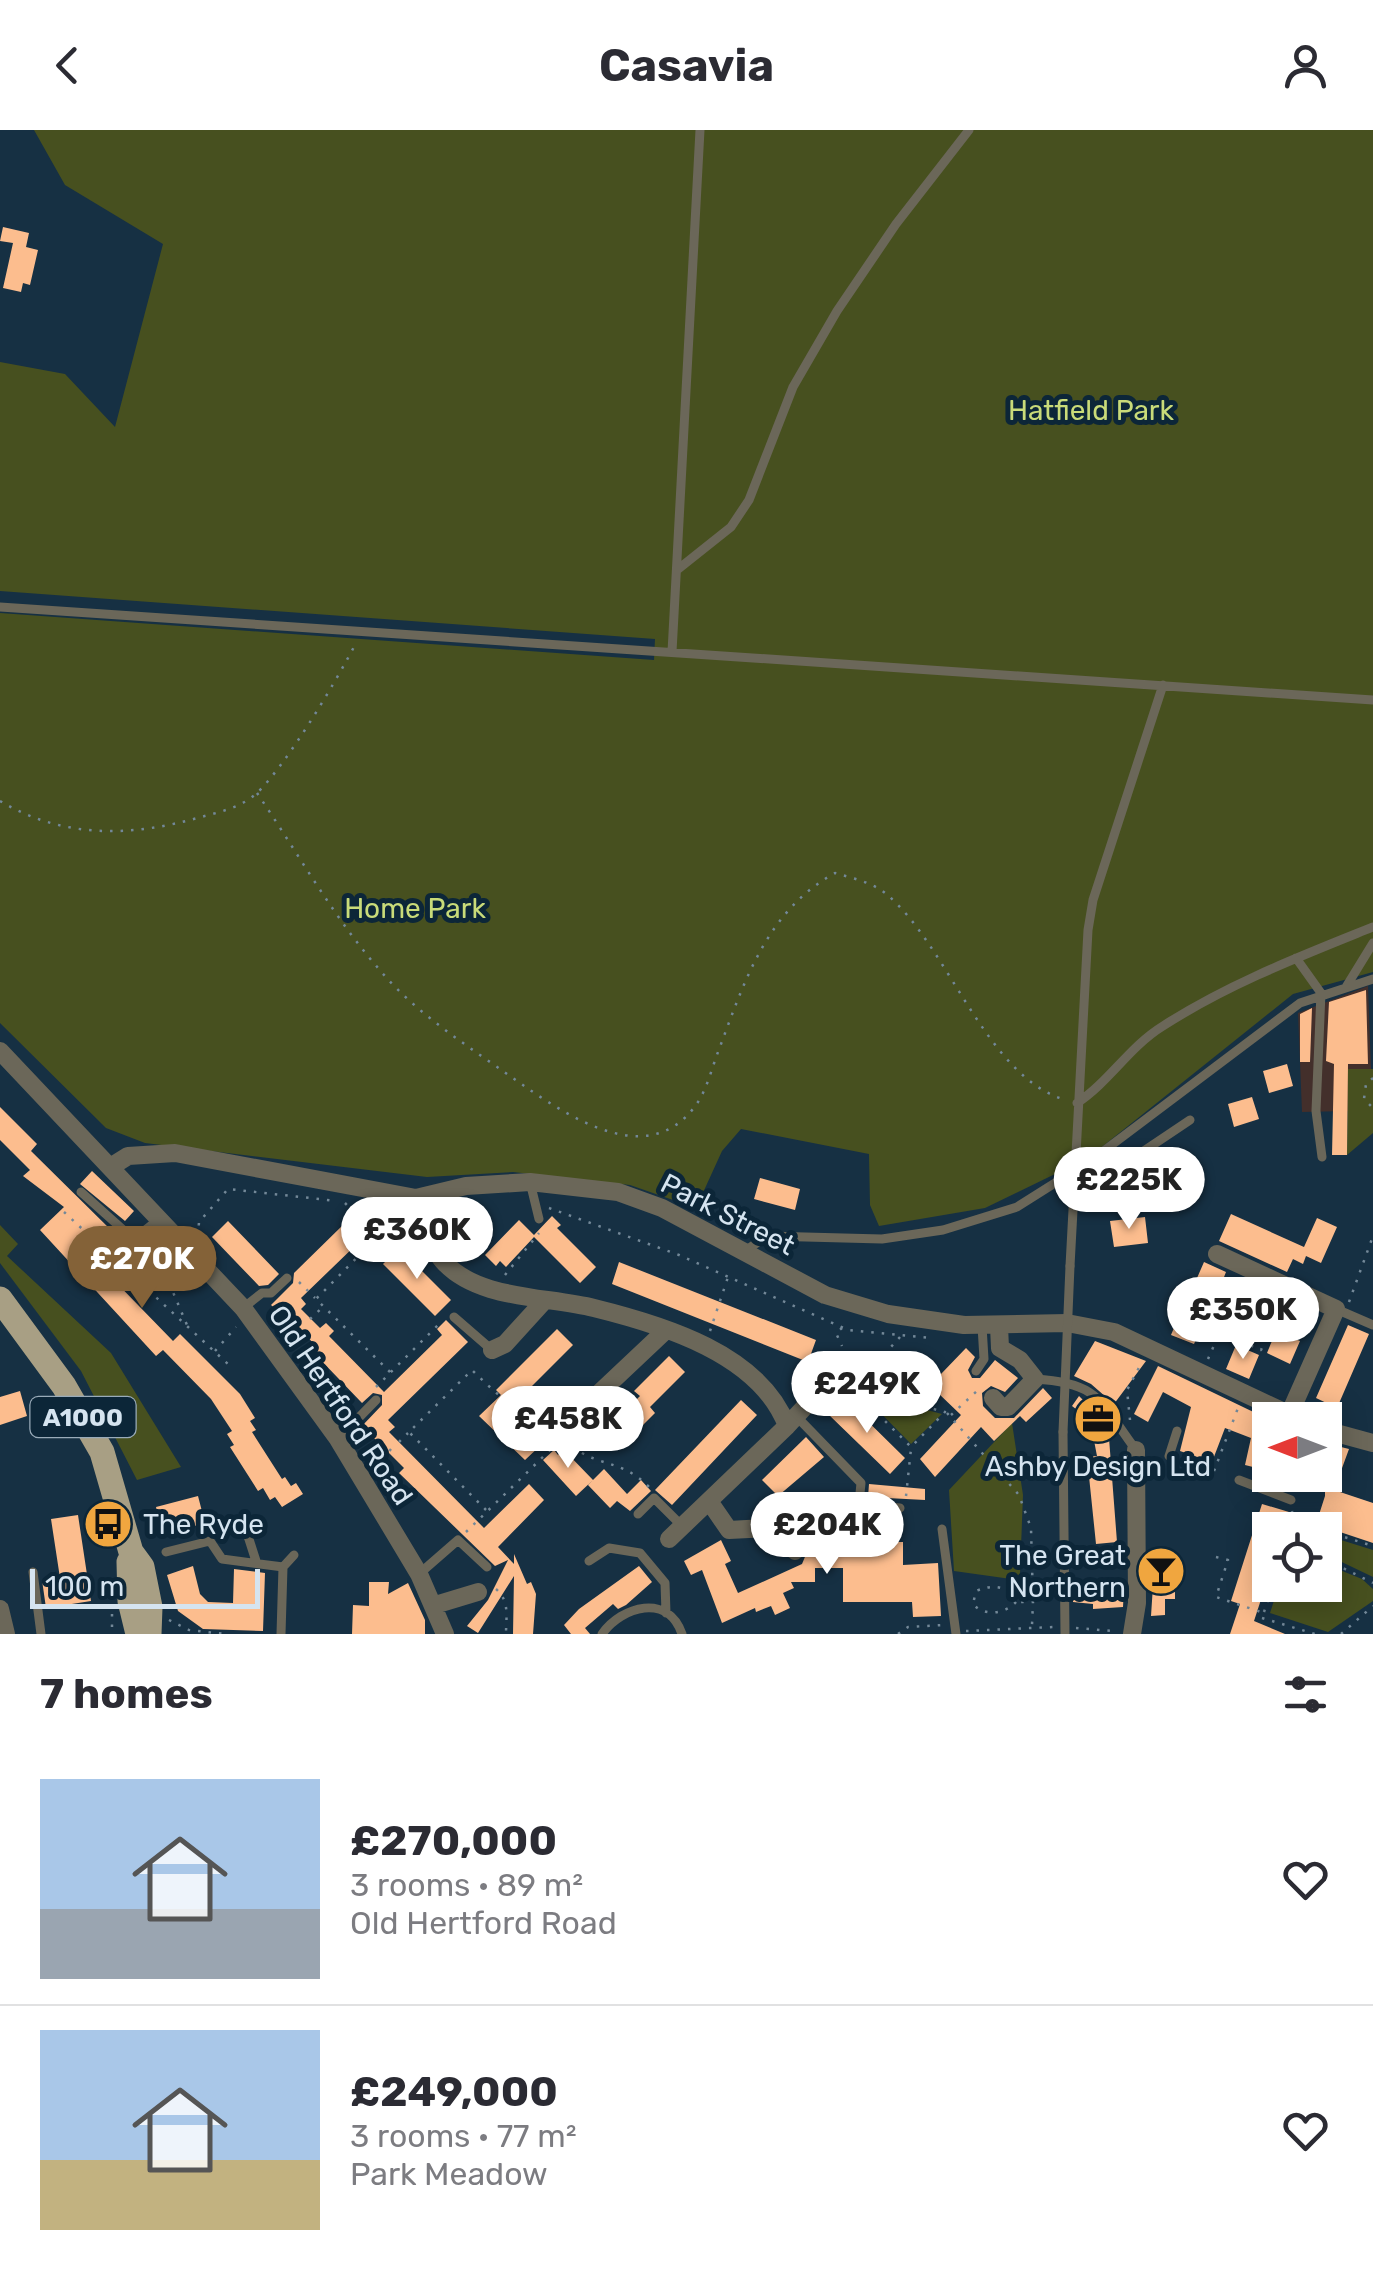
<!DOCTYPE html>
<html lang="en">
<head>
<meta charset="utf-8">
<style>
	body { margin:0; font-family:Rubik,sans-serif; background:#f2f2f3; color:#2b2b33; height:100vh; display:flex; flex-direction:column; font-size:38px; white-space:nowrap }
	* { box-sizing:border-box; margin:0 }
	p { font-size:32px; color:#7c7c81 }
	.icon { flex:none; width:55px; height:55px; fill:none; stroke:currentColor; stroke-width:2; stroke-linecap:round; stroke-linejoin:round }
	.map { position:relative; height:1504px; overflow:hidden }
	.details { display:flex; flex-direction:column; background:#fff; flex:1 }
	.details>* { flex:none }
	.needle { width:65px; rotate:270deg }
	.controls { position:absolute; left:1252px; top:1272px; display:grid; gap:20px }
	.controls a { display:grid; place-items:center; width:90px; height:90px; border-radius:0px; background:#fff; box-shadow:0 5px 25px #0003; font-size:50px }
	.scale { position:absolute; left:30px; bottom:25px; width:230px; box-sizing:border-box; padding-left:10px; border:5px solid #d5e4f0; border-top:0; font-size:28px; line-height:35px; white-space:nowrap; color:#d5e4f0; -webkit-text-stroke:8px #0c2638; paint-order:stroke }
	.price { position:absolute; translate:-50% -85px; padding:0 22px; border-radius:35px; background:#fff; color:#222; font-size:32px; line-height:65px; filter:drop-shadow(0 2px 5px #0008) }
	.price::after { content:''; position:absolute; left:50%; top:60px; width:30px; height:22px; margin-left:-15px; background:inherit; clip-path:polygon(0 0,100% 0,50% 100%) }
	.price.selected { background:#846238; color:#fff }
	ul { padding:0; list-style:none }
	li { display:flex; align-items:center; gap:30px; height:250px; padding:0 40px }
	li+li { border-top:2px solid #e1e1e2 }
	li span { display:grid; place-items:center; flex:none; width:280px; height:200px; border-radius:0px; color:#555 }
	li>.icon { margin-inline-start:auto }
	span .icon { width:120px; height:120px; fill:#fffc; stroke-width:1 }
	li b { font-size:42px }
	h2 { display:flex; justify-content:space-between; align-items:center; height:120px; padding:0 40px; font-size:42px }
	header { display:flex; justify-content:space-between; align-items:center; height:130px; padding:0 40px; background:#fff; font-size:45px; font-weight:700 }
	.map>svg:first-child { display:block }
	.commercial { fill:#432f2b }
	.green { fill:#47501f }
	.building { fill:#fcbd8e }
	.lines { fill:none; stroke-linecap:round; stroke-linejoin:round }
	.path { stroke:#738898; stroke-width:2.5; stroke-dasharray:2.5 8; stroke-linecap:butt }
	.lane { stroke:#6b6759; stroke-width:9 }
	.street { stroke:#6b6759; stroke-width:18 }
	.primary { stroke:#a89f84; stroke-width:25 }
	.lane-bridge { stroke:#6b6759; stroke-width:9 }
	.labels { text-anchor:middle; stroke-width:10; stroke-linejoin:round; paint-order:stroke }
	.shield { fill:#0c2638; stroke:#99abb9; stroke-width:2.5 }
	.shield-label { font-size:25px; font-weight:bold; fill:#d5e4f0 }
	.park-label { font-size:28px; fill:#c9db79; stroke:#0c2638 }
	.street-label { font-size:28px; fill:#d5e4f0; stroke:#0c2638 }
	.poi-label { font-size:28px; fill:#d5e4f0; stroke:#0c2638 }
</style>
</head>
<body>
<header><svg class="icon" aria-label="back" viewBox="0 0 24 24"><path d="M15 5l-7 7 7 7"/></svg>Casavia<svg class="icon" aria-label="person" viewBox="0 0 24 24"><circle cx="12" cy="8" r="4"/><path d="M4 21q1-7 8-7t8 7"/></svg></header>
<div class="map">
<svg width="1373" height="1504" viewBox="0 0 1373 1504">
	<rect width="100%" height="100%" fill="#163043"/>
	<path class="commercial" d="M1368 856 1371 939H1348V981L1302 982 1298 883Z"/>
	<path class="green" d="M34 0H1373V842L1293 864 1088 1028 985 1078 879 1096 870 1075 869 1024 741 999 722 1021 696 1078 630 1055 513 1042 427 1047 145 1013 106 998 0 893V483L654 530 655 509 0 461V232L65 244 115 297 163 114 65 55Z
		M1348 939H1373V1003L1347 1025Z
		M0 1095 18 1114 7 1126 111 1223 181 1337 137 1350 81 1241 0 1133Z
		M860 1262 942 1284 911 1314Z
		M1012 1293 1023 1365 1020 1444 1011 1449 954 1441 949 1360Z
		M1325 1405 1373 1420V1447L1325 1424Z
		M1325 1434 1362 1449 1373 1459V1471L1328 1502 1270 1483 1279 1455H1325Z"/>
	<path class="building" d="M3 97 29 103 26 117 38 120 30 155 23 153 21 162 3 158 13 113 0 111Z
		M1366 860 1368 934H1348L1347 1025H1332L1334 934 1326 931 1329 872Z
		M1312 878 1310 932H1300V884Z
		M1287 934 1293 956 1269 963 1263 941Z
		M1252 967 1259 989 1234 997 1228 974Z
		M0 977 37 1014 31 1021 114 1103 94 1124 107 1137 104 1140 173 1211 180 1204 240 1264 255 1288 250 1291 256 1300 252 1302 282 1349 285 1347 291 1356 296 1353 303 1364 282 1377 275 1367 270 1370 263 1358 258 1361 230 1317 234 1315 227 1304 232 1301 211 1269 163 1220 156 1226 40 1100 64 1077 23 1046 30 1040 0 1010Z
		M92 1041 134 1081 125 1091 80 1054Z
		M760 1048 800 1059 795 1080 754 1069Z
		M1231 1084 1304 1117 1317 1088 1337 1097 1321 1133 1306 1126 1303 1134 1293 1129 1287 1142 1219 1111Z
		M552 1086 561 1095 557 1098 596 1137 580 1153 534 1107 506 1137 500 1131 496 1136 485 1125 519 1090 534 1105Z
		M1145 1087 1148 1113 1114 1117 1110 1091Z
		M228 1091 279 1144 268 1155 259 1156 212 1107Z
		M344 1094 360 1111 301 1168 306 1174 301 1179 320 1198 326 1193 334 1201 329 1206 384 1262 442 1205 437 1199 446 1190 468 1212 388 1290 395 1297 389 1302 484 1398 529 1354 544 1370 498 1417 514 1434V1424L527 1454 531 1452 536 1464 533 1504H513L514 1446 478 1503 467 1496 488 1470 508 1430 495 1436 399 1343 404 1338 362 1296 382 1275V1265L373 1263 362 1273 313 1222 318 1217 271 1175 293 1153 294 1143Z
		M399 1118 451 1170 435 1186 383 1134Z
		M619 1132 816 1210 808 1232 612 1154Z
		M1204 1132 1226 1142 1217 1165 1194 1155Z
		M1261 1158 1297 1175 1287 1196 1251 1181Z
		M1181 1181 1204 1191 1194 1214 1171 1205Z
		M1348 1195 1369 1204 1337 1278 1316 1268Z
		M557 1199 573 1215 508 1280 541 1315 525 1330 479 1286 501 1265 496 1260Z
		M1276 1201 1300 1211 1290 1234 1267 1223Z
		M1095 1211 1146 1231 1114 1274 1091 1254 1074 1246Z
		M1236 1215 1259 1225 1249 1249 1226 1239Z
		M966 1218 975 1227 968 1240 972 1248H980L995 1230 1018 1248 1005 1262 991 1256 982 1263 983 1276 995 1288H1014L1043 1258 1052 1268 1026 1292 1020 1286 994 1311 981 1297 935 1347 920 1329 961 1285 937 1262 932 1267 915 1251 910 1256 893 1239 908 1223 926 1240 931 1234 941 1244Z
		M669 1226 685 1242 650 1277 655 1283 621 1317 605 1301 640 1266 634 1261Z
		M1158 1236 1270 1290V1316L1261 1313 1253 1337 1245 1335 1251 1308 1225 1298 1212 1332 1180 1321 1191 1277 1163 1262 1148 1292 1134 1284Z
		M20 1261 27 1286 0 1295V1267Z
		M1079 1266 1108 1295 1117 1412 1096 1414 1087 1327 1097 1326 1090 1290 1072 1276Z
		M844 1268 905 1328 890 1344 828 1284Z
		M741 1270 757 1285 672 1375 655 1360Z
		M806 1307 824 1327 778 1366 762 1350Z
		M1325 1313 1349 1319 1334 1360 1373 1373V1413L1316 1394 1325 1366Z
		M563 1319 593 1350 576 1366 543 1330 554 1320 558 1325Z
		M604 1339 627 1364 641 1350 651 1361 630 1381 617 1371 610 1378 588 1355Z
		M869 1354 925 1359V1370L868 1367Z
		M198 1366 205 1393 163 1405 156 1377Z
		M1262 1374 1289 1382 1284 1400H1270V1442L1254 1491 1285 1504H1230L1240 1474 1231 1471Z
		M78 1385 91 1471 46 1478 42 1450 60 1448 51 1389Z
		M803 1390 815 1391V1419H840V1412L888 1408V1412H903V1435L938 1433 941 1486 913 1487 912 1472H843V1438H815V1452H791L794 1458 783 1463 790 1478 775 1485 771 1476 756 1482 755 1478 722 1493 702 1440 691 1445 684 1431 721 1410 731 1431 725 1434 738 1463 802 1434 807 1422Z
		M1155 1425 1169 1427 1167 1456 1175 1457V1469H1165V1485L1151 1486Z
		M193 1436 200 1464 208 1472 233 1473 234 1439 265 1443 263 1501 203 1499 178 1481 167 1445Z
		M639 1436 652 1452 626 1475 618 1479 613 1474 585 1498 590 1504H571L564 1495 579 1479Z
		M369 1452H389L388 1464 408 1453 425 1490V1504H352L353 1475 369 1476Z
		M1101 1453V1458L1124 1457 1123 1477 1093 1479V1474L1073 1472V1454Z"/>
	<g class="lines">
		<path class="path" d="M257 663C296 720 332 785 378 838 413 880 456 908 500 939 552 975 646 1050 698 972 707 958 712 938 718 922 744 853 766 781 835 743 852 748 871 752 885 763 948 814 986 948 1066 970
			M0 671C64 709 131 707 201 687 220 682 242 677 257 663 287 634 335 553 355 515
			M1373 948 1366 954 1364 969 1373 978
			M345 1073 378 1106
			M549 1078 679 1125 848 1200 931 1208
			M64 1082 229 1235
			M198 1106 199 1092 228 1059 337 1071
			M159 1113 164 1141 187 1195
			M126 1139 162 1141
			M505 1145 539 1103
			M299 1152 315 1168
			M1349 1172 1373 1106
			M1189 1177 1224 1191
			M310 1189 324 1176
			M842 1198 836 1203 842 1216
			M710 1201 728 1147
			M1222 1203 1261 1220 1271 1197 1231 1180
			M900 1207 871 1239 923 1275
			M285 1208 300 1199
			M215 1221 236 1197
			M1208 1229 1241 1154
			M390 1242 316 1169 403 1081
			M848 1254 911 1317 945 1282 853 1258
			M376 1257 441 1192
			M947 1283 1019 1365 1031 1398 1033 1472
			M951 1285 978 1260
			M1130 1290 1127 1260 1142 1232
			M399 1312 408 1303
			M376 1337 391 1319
			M1214 1341 1238 1278
			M906 1366 911 1319
			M486 1380 409 1302 472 1240C506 1274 539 1298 580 1322 607 1337 624 1332 649 1357
			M1292 1381 1293 1390 1323 1400
			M1325 1401 1373 1416
			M466 1402 588 1283
			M1216 1427 1228 1430 1216 1467 1264 1483
			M1325 1429 1373 1453
			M496 1459C510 1471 506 1487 506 1504
			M1016 1472C1005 1484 984 1487 973 1474L976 1461C991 1455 998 1456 1013 1462L1016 1472H1033L1032 1495
			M1264 1482 1273 1455
			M112 1484V1504
			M1262 1488 1315 1504
			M169 1490 189 1500 225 1504
			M1076 1498 1113 1501
			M966 1501 1053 1497
			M898 1504 908 1497 944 1495
			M1341 1504 1373 1476"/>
		<path class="lane" d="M677 440 731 397 749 370 793 257 837 181 896 94 969 0
			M0 477 1373 570
			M672 522 700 0
			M1296 828 1321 863 1316 981 1322 1027
			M1346 857 1373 813
			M1077 973C1110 951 1129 917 1163 896 1228 854 1301 826 1373 797
			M1093 1029 1108 1045 1190 990
			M1108 1045 1123 1051 1197 1040
			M530 1052 539 1089
			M81 1062 129 1105 144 1101 158 1090
			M745 1121 767 1106 882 1109 943 1100 1017 1077 1093 1029 1300 873 1373 849
			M1070 1136 1088 800 1093 770 1163 555
			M243 1178 262 1163H271L287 1148
			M1336 1179 1373 1195
			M454 1187 492 1220
			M976 1241 984 1229 982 1196
			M1035 1249C1101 1253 1100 1272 1136 1320
			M797 1287 861 1353 859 1374 900 1378
			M1063 1302 1065 1504
			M338 1309 376 1270
			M1169 1326 1177 1301
			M1239 1350 1291 1370
			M638 1384 654 1368 681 1395
			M942 1399 956 1504
			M247 1403 256 1431
			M166 1422 210 1411 222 1429 283 1437
			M589 1431 609 1418 640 1423 665 1453 666 1483
			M33 1442 41 1504
			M419 1444 458 1410 487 1437
			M281 1504 283 1437 294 1425
			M602 1504C622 1476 668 1463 682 1504"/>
		<path class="street" d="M0 921 243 1178 338 1309 419 1444 445 1504
			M112 1036 128 1026 175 1023 416 1068 466 1056 530 1052 618 1062 662 1078 825 1165 888 1184 964 1195 1067 1193 1114 1202 1301 1290
			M416 1068C423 1087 429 1115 443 1131 477 1170 547 1166 594 1178 663 1195 760 1224 787 1296
			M1217 1124 1336 1179 1289 1285
			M492 1220 505 1214 545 1170
			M594 1268 664 1202
			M993 1268 1001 1277H1008L1035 1249 1020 1230 1000 1218 999 1196
			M1325 1300 1373 1313
			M709 1371 729 1400 785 1397 795 1421
			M669 1409 787 1296 848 1230
			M435 1475 478 1462
			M0 1479 6 1504
			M1132 1504 1137 1473 1136 1320"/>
		<path class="primary" d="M0 1169 64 1256 102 1322 131 1422 142 1437 150 1477 149 1504
			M129 1432 130 1471 138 1504"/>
		<path class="lane-bridge" d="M1063 1302 1070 1136"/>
	</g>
	<defs>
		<g id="office-disc" transform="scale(2.5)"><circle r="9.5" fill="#f0a63f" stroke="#0c2638"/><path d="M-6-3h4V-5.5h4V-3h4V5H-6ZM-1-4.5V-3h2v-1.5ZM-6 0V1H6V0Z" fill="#111"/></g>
		<g id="bus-disc" transform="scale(2.5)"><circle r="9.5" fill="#f0a63f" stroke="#0c2638"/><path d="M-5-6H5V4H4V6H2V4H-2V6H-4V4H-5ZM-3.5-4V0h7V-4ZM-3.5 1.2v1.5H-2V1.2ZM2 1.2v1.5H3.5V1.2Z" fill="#111"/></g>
		<g id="bar-disc" transform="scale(2.5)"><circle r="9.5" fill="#f0a63f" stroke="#0c2638"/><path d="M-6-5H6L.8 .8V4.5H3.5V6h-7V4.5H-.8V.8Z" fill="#111"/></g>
	</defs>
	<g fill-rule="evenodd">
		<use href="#office-disc" x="1098" y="1289"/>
		<use href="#bus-disc" x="108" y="1394"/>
		<use href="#bar-disc" x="1161" y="1441"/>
	</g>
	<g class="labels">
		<rect class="shield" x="30.5" y="1267" width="105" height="40" rx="8"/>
		<g class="shield-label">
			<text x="83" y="1296">A1000</text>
		</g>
		<g class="park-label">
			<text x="1091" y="290">Hatfield Park</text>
			<text x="415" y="788">Home Park</text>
		</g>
		<g class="street-label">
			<text transform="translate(728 1084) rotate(27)" y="10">Park Street</text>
			<text transform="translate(341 1275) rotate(56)" y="10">Old Hertford Road</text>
		</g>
		<g class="poi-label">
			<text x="1098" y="1346">Ashby Design Ltd</text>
			<text x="143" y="1404" text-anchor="start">The Ryde</text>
			<text x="1126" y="1435" text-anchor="end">The Great<tspan x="1126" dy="32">Northern</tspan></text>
		</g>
	</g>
</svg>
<div class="controls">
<a><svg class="needle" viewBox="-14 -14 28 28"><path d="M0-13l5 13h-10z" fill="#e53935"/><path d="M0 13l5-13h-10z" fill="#7c7c81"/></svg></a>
<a><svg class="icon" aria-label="locate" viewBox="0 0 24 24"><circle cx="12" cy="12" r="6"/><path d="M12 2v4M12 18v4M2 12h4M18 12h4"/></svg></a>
</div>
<div class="scale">100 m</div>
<b class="price" style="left:1129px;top:1102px">£225K</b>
<b class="price" style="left:417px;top:1152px">£360K</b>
<b class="price selected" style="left:142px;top:1181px">£270K</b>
<b class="price" style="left:1243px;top:1232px">£350K</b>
<b class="price" style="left:867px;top:1306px">£249K</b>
<b class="price" style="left:568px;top:1341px">£458K</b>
<b class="price" style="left:827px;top:1447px">£204K</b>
</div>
<section class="details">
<h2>7 homes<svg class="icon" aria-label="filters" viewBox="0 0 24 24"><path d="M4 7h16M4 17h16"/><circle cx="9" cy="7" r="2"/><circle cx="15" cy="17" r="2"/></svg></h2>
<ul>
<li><span style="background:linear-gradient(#a9c7e8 65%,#9aa5b1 0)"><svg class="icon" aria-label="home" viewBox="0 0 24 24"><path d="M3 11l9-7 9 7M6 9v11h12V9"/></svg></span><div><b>£270,000</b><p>3 rooms · 89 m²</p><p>Old Hertford Road</p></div><svg class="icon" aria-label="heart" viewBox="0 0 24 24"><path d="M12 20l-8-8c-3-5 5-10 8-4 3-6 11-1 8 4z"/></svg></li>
<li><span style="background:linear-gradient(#a9c7e8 65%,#c2b280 0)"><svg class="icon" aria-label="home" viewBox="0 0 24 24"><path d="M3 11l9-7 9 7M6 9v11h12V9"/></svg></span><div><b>£249,000</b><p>3 rooms · 77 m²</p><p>Park Meadow</p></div><svg class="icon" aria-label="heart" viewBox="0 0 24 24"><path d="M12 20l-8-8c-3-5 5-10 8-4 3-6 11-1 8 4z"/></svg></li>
</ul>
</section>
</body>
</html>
